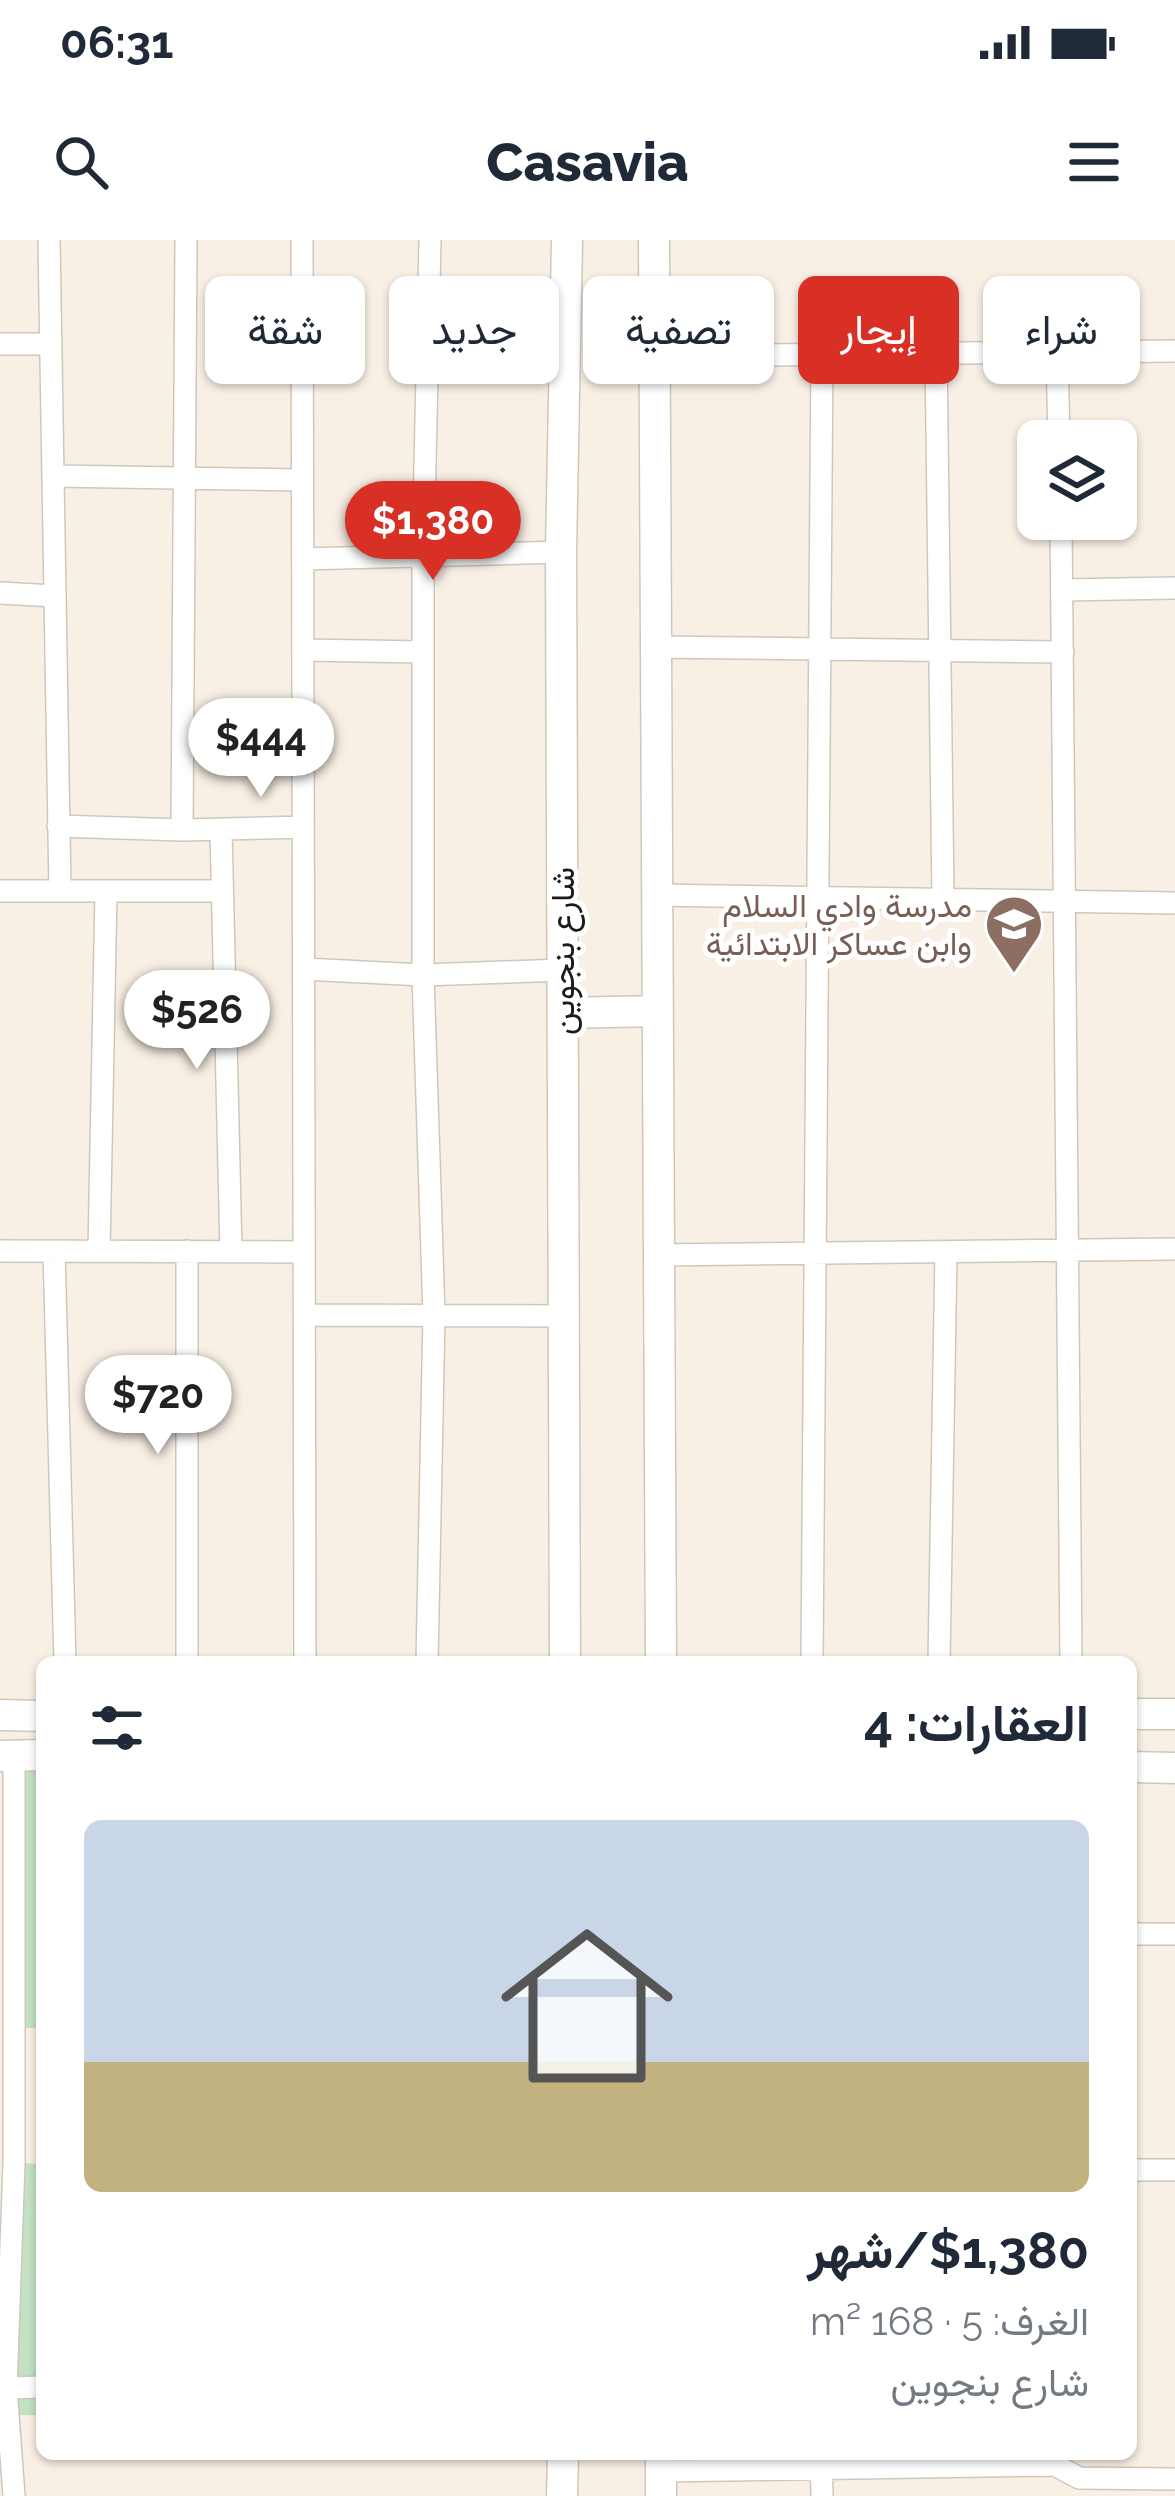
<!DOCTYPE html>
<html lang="ar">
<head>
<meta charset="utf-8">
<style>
	body { margin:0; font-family:Raleway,Vazirmatn,sans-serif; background:#f2f2f3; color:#1f2937; direction:rtl; height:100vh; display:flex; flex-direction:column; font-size:45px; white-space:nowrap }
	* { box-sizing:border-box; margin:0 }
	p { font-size:39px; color:#747a83 }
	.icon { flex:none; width:66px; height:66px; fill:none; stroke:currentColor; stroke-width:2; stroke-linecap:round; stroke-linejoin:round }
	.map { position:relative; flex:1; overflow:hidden; direction:ltr }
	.panel { position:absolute; left:36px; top:1416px; width:1101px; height:804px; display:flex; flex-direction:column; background:#fff; border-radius:18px; box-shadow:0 3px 9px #0004; direction:rtl }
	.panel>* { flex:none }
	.hud { position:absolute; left:36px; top:36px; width:1104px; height:108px; direction:rtl; display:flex; gap:24px }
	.fabs { position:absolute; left:1017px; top:180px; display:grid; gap:24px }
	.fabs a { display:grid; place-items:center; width:120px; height:120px; border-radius:18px; background:#fff; box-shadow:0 3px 9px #0004; font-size:60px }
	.price { position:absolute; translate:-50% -102px; padding:0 27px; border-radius:42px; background:#fff; color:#222; font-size:39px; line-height:78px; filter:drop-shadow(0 3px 6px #0008) }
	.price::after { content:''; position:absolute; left:50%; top:72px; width:36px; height:27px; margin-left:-18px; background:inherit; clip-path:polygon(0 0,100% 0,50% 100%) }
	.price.current { background:#d93025; color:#fff }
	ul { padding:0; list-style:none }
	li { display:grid; align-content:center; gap:24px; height:636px; padding:0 48px }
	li+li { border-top:3px solid #e0e1e3 }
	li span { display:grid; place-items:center; height:372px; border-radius:18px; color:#555 }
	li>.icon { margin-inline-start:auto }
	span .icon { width:216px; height:216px; fill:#fffc; stroke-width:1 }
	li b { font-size:51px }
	h2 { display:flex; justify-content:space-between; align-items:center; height:144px; padding:0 48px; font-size:51px }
	.tag { padding:0 42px; border-radius:18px; background:#fff; box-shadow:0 3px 9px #0004; font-size:42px; line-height:108px }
	.tag.current { background:#d93025; color:#fff }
	.status { display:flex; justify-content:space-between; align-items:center; height:84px; padding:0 60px; background:#fff; direction:ltr }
	.status svg { height:33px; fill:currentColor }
	header { display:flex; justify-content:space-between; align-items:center; height:156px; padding:0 48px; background:#fff; font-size:54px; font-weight:800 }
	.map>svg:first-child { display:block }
	.green { fill:#c3e2c4 }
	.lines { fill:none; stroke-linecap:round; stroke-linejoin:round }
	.street-casing { stroke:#d0c7bc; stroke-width:24 }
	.secondary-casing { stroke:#d0c7bc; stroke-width:33 }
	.street { stroke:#fff; stroke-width:21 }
	.secondary { stroke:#fff; stroke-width:30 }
	.labels { text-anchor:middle; stroke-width:10; stroke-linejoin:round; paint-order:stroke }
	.education-label { font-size:33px; fill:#785e54; stroke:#fff; text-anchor:end }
	.street-label { font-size:33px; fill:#1e1b17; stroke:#fff }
</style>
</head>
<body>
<div class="status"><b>06:31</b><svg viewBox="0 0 49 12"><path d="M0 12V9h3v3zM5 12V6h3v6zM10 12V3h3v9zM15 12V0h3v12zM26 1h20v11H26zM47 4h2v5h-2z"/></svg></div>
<header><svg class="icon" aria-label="menu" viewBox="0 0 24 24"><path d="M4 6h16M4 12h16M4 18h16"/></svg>Casavia<svg class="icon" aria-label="search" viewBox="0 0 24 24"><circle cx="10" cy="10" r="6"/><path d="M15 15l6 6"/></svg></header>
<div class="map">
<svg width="1175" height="2256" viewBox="0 0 1175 2256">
	<rect width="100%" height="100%" fill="#f9f0e5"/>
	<path class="green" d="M12 1523H42V1788H12Z
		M14 1923 42 1924V2175H14Z"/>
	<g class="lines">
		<g class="street-casing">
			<path id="street" d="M49 0 60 651
				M302 0 305 1422
				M0 104H51
				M1057 110 1059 201
				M936 113 943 659
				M652 116 1175 111
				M53 236 302 240
				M1061 279 1071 1422
				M303 319 561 312
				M1063 350 1175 348
				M0 353 55 356
				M655 407 1063 412
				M303 410 423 412
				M58 586 182 590 303 587
				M182 590 186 0
				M221 590 231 1012
				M0 651H221
				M656 655 1175 663
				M304 729 423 735 562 730
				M0 1011 304 1012
				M54 1011 65 1422
				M99 1011 106 651
				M187 1011V1422
				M658 1015 1175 1009
				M305 1075 564 1076
				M427 1422 434 1075 423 735V315L430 0
				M812 1422 822 114
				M939 1422 946 1012
				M1131 1694H1175
				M1131 1930H1175
				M6 2148 42 2147
				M821 2214 822 2256
				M661 2231 1055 2225 1079 2238 1175 2239
				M14 2256 6 2148 14 1923V1516"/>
		</g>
		<g class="secondary-casing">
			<path id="secondary" d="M654 0 661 1422
				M563 773 657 771
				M565 1422 561 312 567 0
				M1131 1474H1175
				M0 1475 42 1476
				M0 1516 42 1515
				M1131 1527 1175 1528
				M661 2214V2256
				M562 2256 563 2214"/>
		</g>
		<use href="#street" class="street"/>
		<use href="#secondary" class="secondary"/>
	</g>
	<defs>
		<g id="school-pin" transform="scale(3)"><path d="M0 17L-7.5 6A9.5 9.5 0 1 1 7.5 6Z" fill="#8d6e63" stroke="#fff"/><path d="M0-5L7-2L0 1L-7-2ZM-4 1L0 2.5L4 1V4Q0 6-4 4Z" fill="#fff"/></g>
	</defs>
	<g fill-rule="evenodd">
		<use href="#school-pin" x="1014" y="684"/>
	</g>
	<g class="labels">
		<g class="education-label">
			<text x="972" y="677">مدرسة وادي السلام<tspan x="972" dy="38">وابن عساكر الابتدائية</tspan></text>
		</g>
		<g class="street-label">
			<text transform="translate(562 711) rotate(-90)" y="12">شارع بنجوين</text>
		</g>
	</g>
</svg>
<div class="fabs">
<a><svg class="icon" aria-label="layers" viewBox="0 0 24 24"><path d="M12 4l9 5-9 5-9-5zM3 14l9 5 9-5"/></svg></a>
</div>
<b class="price current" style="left:433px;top:343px">$1,380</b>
<b class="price" style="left:261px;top:560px">$444</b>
<b class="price" style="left:197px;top:832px">$526</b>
<b class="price" style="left:158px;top:1217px">$720</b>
<div class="hud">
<a class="tag">شراء</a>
<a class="tag current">إيجار</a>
<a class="tag">تصفية</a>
<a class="tag">جديد</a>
<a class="tag">شقة</a>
</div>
<section class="panel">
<h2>العقارات: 4<svg class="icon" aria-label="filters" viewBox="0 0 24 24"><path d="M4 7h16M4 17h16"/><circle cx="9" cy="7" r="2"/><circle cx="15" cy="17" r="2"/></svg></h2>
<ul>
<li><span style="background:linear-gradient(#c9d6e8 65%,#c2b280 0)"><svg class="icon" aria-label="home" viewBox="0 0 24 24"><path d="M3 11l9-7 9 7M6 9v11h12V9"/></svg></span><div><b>$1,380/شهر</b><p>الغرف: 5 · 168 m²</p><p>شارع بنجوين</p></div></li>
</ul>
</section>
</div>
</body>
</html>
